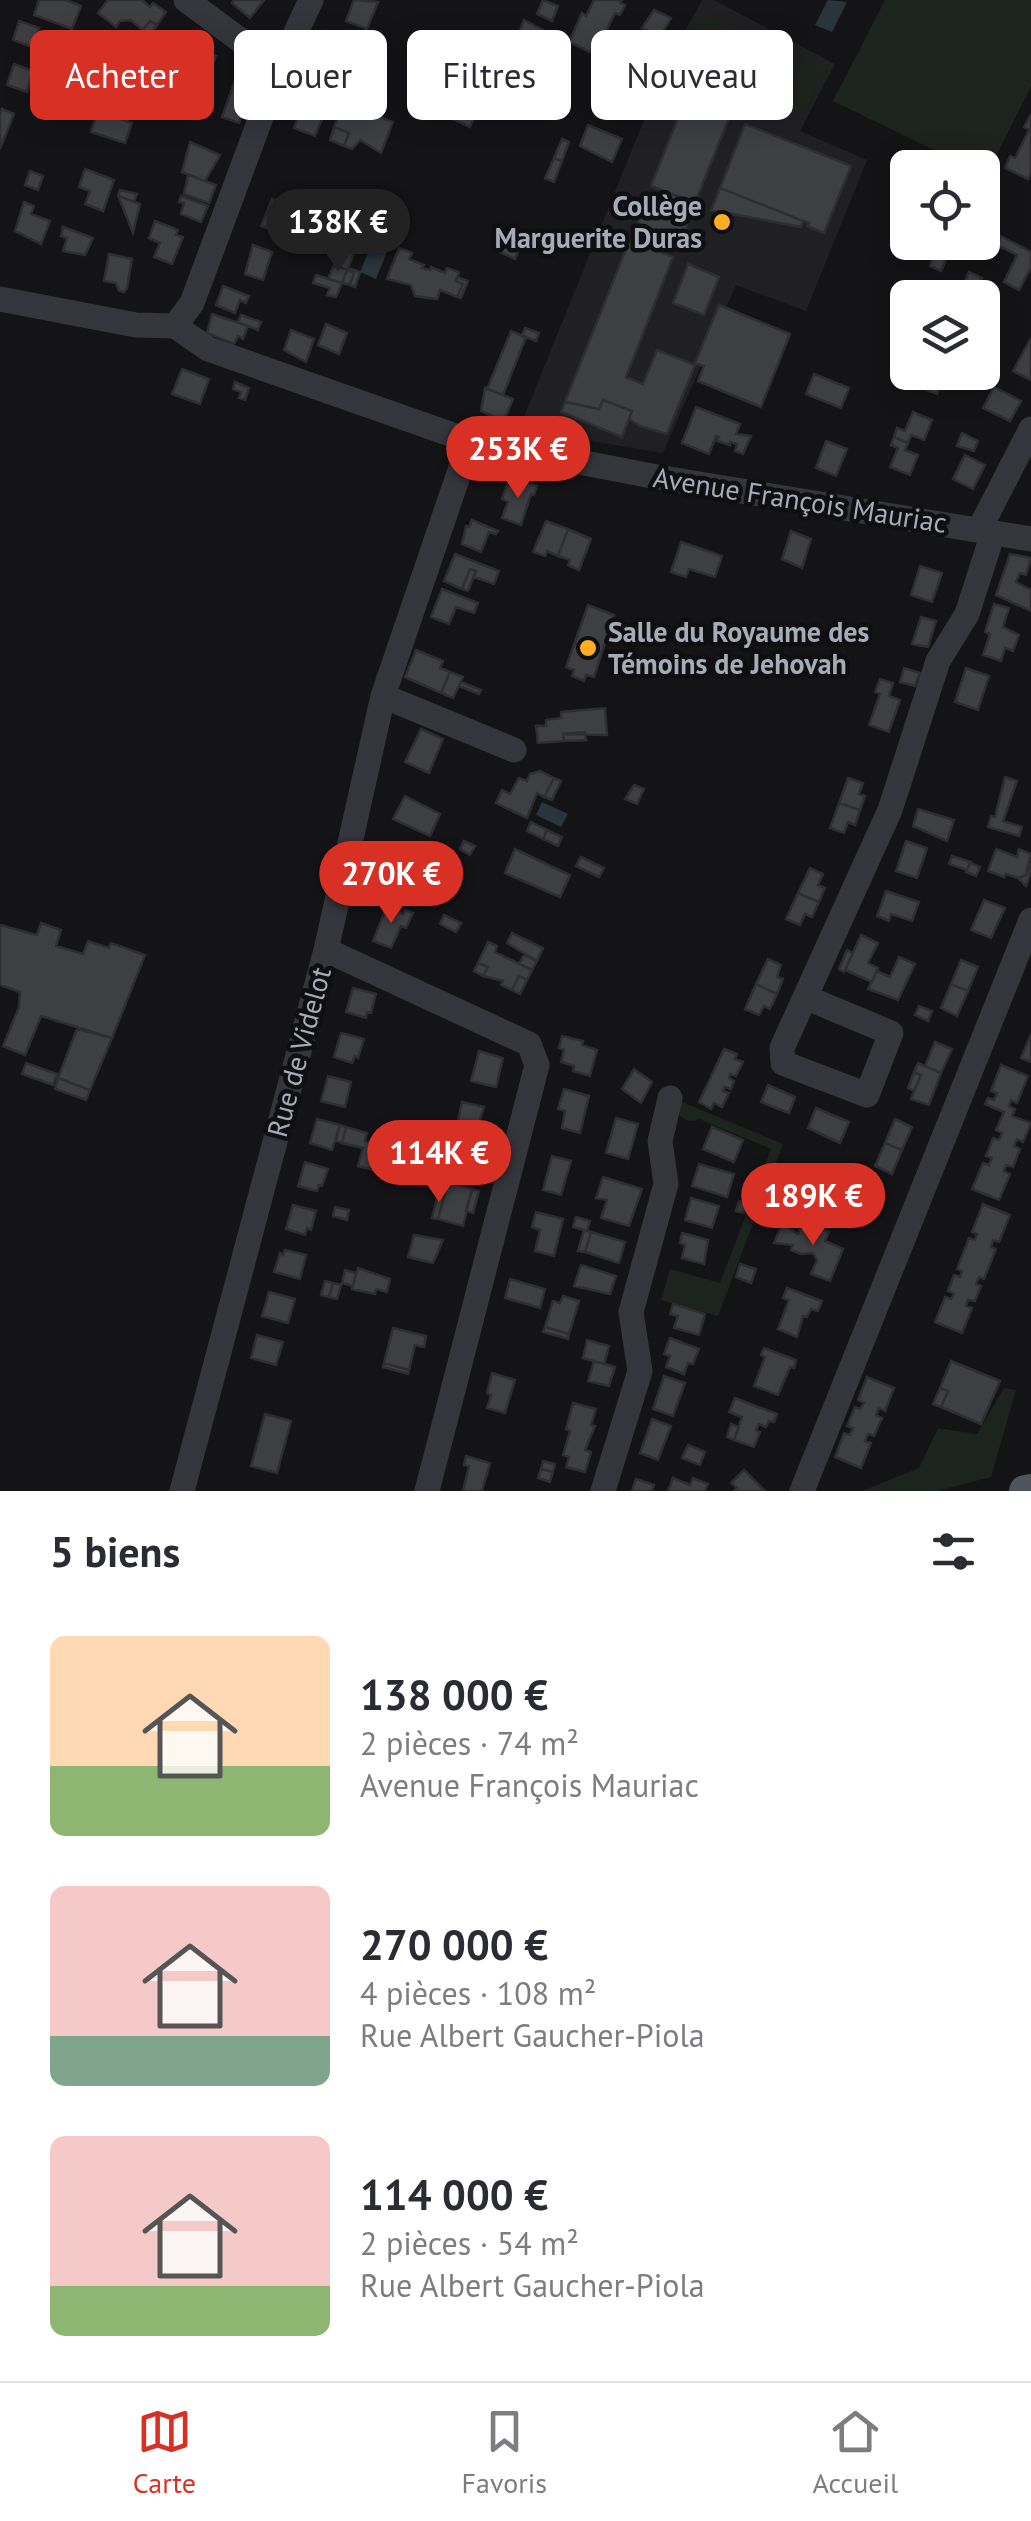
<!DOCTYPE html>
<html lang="fr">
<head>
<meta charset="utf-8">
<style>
	body { margin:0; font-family:"PT Sans",sans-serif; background:#f7f7f7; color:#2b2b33; height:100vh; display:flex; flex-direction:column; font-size:38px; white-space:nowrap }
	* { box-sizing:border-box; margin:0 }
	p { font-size:32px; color:#7c7c81 }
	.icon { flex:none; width:55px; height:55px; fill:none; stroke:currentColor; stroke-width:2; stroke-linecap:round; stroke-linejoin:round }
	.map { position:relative; height:1491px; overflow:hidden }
	.drawer { display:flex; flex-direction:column; background:#fff; flex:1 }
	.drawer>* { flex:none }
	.top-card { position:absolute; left:30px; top:30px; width:972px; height:90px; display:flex; gap:20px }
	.controls { position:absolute; left:890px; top:150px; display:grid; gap:20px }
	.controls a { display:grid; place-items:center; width:110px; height:110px; border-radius:15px; background:#fff; box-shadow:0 5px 25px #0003; font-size:50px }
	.price { position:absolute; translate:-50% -85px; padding:0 22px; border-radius:35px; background:#d93025; color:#fff; font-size:32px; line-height:65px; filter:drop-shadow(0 2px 5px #0008) }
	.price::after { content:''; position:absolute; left:50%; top:60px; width:30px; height:22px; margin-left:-15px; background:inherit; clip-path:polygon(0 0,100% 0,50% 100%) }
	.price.selected { background:#222; color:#fff }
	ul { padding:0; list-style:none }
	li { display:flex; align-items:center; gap:30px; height:250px; padding:0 50px }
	li span { display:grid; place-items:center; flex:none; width:280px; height:200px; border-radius:15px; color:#555 }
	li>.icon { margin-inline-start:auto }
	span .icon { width:120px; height:120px; fill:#fffc; stroke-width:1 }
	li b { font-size:42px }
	h2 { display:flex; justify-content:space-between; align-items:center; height:120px; padding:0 50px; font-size:42px }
	.pill { padding:0 35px; border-radius:15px; background:#fff; box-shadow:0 5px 25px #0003; font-size:35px; line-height:90px }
	.pill.selected { background:#d93025; color:#fff }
	.tabs { display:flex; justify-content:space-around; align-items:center; height:140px; border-top:2px solid #e1e1e2; background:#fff; font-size:28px; color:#7c7c81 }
	.tabs a { display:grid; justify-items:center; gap:5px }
	.tabs .selected { color:#d93025 }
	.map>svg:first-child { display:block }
	.built { fill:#202023 }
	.green { fill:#1c241d }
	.water { fill:#29343b }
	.building { fill:#3e3f43; stroke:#2e2e32; stroke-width:2.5 }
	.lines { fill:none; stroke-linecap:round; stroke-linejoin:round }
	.minor { stroke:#35363b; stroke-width:25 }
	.major { stroke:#51535b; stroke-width:32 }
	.poi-dot { fill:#ffae23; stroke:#0f0f11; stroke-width:4 }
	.labels { text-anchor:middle; stroke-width:9; stroke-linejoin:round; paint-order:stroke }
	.poi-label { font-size:28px; font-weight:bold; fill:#a5abb7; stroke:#0f0f11; text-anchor:end }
	.street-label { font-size:28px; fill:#a5abb7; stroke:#0f0f11 }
</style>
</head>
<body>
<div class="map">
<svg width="1031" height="1491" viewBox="0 0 1031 1491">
	<rect width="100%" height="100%" fill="#141416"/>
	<path class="built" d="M702 0H714L835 64 800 131 867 160 806 311 736 285 663 453 519 429 665 68Z"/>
	<path class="green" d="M885 0H1031V86L986 176 982 168 969 167 833 101Z
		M704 11 795 57 771 103 681 57Z
		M807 54 829 66 801 118 779 106Z
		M677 1100 783 1144 718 1316 661 1300 670 1269 720 1283 771 1149 699 1119C688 1124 682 1118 674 1110Z
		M1004 1388 1016 1390 991 1477 937 1491H862L919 1468 938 1428 977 1434Z"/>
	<path class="water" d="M828 0 847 2 832 32 815 25Z
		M373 241 389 247 376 279 360 272Z
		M542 802 568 814 561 827 536 815Z"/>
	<path class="building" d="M39 0H66L81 6 72 29 34 15Z
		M108 0H142L150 7 153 3 166 12 157 25 150 21 143 30 130 20 120 21 116 27 98 13Z
		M234 0H264L250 18 232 3Z
		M354 0 378 2 367 29 346 21Z
		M543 0 558 6 552 21 537 14Z
		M594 0H622L620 3 625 5 620 15 615 13 603 38 598 35 590 52 569 42 582 13 586 16Z
		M654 10 671 18 663 32 671 36 665 50 654 44 646 60 630 51 638 36 643 38 647 30 642 28Z
		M524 20 547 32 540 49 517 38Z
		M19 21 39 28 32 47 13 40Z
		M150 21 157 25 150 35 143 30Z
		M327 31 362 45 350 64 319 52Z
		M200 50 216 56 207 78 192 73Z
		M448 52 494 72 470 127 436 111 451 76 440 71Z
		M14 64 33 71 27 92 7 85Z
		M236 78 253 85 239 123 222 117Z
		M324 84 346 93 343 101 321 93Z
		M305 99 327 107 315 136 294 128Z
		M685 100 729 118 695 203 651 186Z
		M2 109 14 114 0 149V114Z
		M358 109 393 122 381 153 360 140 352 149 344 146 349 133 334 127 341 110 356 116Z
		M98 111 132 123 125 143 91 132Z
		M1031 114V173L1028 179 1005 168 1010 156 1015 158 1029 130 1024 127Z
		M745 124 851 166 824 233 807 226 809 223 720 188Z
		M588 125 622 139 612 162 580 146Z
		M334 127 349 133 344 146 330 140Z
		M562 139 569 142 562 161 554 158Z
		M190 142 220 155 205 181 182 172Z
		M554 158 562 161 554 182 545 178Z
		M85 169 114 180 103 211 85 204 90 191 79 187Z
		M30 171 43 176 38 190 25 185Z
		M188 175 216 185 209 203 184 194Z
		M720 188 803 221 801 227 711 210Z
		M120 190 137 194 134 202 118 196Z
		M672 194 681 198 679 203 683 204 688 231 674 243H655L640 229 636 211 651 200H669Z
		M119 196 140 204 133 233 119 198Z
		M181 196 208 206 201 222 181 214 184 203 179 202Z
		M272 199 291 206 280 233 261 226Z
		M24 202 34 206 31 214 50 221 41 244 15 231Z
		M155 221 178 230 176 235 183 237 172 264 154 257 160 243 149 238Z
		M63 227 93 238 85 255 63 251 67 238 61 236Z
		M510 227 525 233 515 259 500 252Z
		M347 231 361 236 347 270 334 265Z
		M1001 236 1031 252V267L1019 290 1004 282 1017 255 997 245Z
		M630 239 673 257 626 377 643 384 657 350 695 365 667 434 640 426 629 419 632 411 603 400 599 409 565 402Z
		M253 245 272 252 263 280 245 274Z
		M399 248 412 253 409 259 424 265 422 268 430 270 431 267 445 273 447 268 459 272 456 281 463 284 457 297 440 290 437 299 415 296 411 285 387 279Z
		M109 254 132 259 127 288 124 292 119 291 116 283 104 281Z
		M934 255 946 259 941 271 930 266Z
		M688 264 719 277 704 315 673 303Z
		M334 265 347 270 342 283 328 279Z
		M348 268 360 272 355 287 347 284H350L354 273 347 270Z
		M347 270 354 273 350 284H347L342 283Z
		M969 272 982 278 975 292 963 286Z
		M316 275 342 283 336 297 327 295 330 288 313 283Z
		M457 277 468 281 461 298 457 297 463 284 456 281Z
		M223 286 249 296 246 303 240 300 235 313 216 305Z
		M719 305 790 334 761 407 698 381 704 366 695 363Z
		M212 314 248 326 243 339 238 336 234 344 207 333Z
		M241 315 261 322 258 330 238 322Z
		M908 320V361L893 355Z
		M326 324 347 333 339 354 318 345Z
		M525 328 539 333 536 341 522 336Z
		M291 330 314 339 306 362 284 350Z
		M511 331 526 337 503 395 487 389Z
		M1031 338V380L1013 371Z
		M182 369 209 379 200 404 172 394Z
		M927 372H946L937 394 921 388Z
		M814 374 849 388 841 408 806 394Z
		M235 382 249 388 245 400 239 398 241 392 233 389Z
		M994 387 1021 401 1010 421 983 408Z
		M485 388 513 399 504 421 481 411Z
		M603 400 632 411 622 437 561 412 565 402 599 409Z
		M696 407 740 424 736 434 751 436 743 454 735 451 737 444 730 442V445L717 441 719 437 716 436 709 454 682 443Z
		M913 412 932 420 924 440 911 435 908 443 894 437 897 428 905 431Z
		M962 433 978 441 974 451 957 446Z
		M894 437 908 443 905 450 918 455 910 475 890 467 898 448 891 445Z
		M826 441 847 449 836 476 816 468Z
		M965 455 985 465 973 489 953 479Z
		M520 480 537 486 534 495 531 494 521 525 502 518 508 502 502 499 507 485 516 489Z
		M472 520 498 531 496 534 489 532 481 552 462 544 466 526 469 527Z
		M546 521 568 529 558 556 547 551 545 556 533 552Z
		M568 529 591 539 579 570 568 565 570 560 558 556Z
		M791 531 811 539 802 568 782 559Z
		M681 542 722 556 715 577 689 569 686 577 671 572Z
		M455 554 499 571 494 584 474 577 476 571 470 569 462 589 444 581Z
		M1010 554 1031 558 1026 575 1020 573 1016 582 1031 590V611L996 595Z
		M920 566 942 573 932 602 911 595Z
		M470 569 476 571 468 591 462 589Z
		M442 589 478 603 474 613 456 607 449 624 431 617Z
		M994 604 1009 608 1003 627 1019 635 1013 651 1005 648 1001 661 983 655 990 634 985 632Z
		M588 605 614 615 594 677 586 675 584 681 572 676 574 670 566 667Z
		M921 617 936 621 928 647 912 644Z
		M416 650 443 661 440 668 450 672 441 693 405 677Z
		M904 668 920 673 915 686 900 682Z
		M966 668 989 676 978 710 955 702Z
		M450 672 463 677 453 698 441 693Z
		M880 679 893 683 889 696 900 700 889 732 869 725 880 694 875 692Z
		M461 682 481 690 479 694 459 686Z
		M605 708 607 735 563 734 564 741 538 743 536 726H546V720L561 718V712Z
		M421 729 443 739 429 773 405 762Z
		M585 732 586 740 564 741 563 734Z
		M540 771 554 778 544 797 537 793 527 818 496 803 502 790 510 794 519 778 527 781 530 774Z
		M1005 777 1017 781 1003 821 1022 827 1019 836 988 827 991 816 995 817Z
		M554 778 561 781 552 800 544 797Z
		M848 778 863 783 859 794 865 796 860 810 839 803Z
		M634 785 644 789 637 804 625 799Z
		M405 796 440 814 430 836 393 819Z
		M839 803 860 810 855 825 848 822 844 833 830 828Z
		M918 809 954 820 947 841 913 826Z
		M531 822 547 830 543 839 527 831Z
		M547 830 562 837 558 846 543 839Z
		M464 841 475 846 470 855 460 849Z
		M906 841 927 848 917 878 896 871Z
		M399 845 443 869 434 886 390 865Z
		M515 849 570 875 560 897 505 873Z
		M996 849 1017 857 1019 849 1031 854 1026 875 1018 878 1006 874 1004 877 988 871Z
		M952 856 971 862 967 870 949 864Z
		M581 857 604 868 599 877 576 866Z
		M970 863 980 867 976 876 966 872Z
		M1031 863V872L1026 886 1018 878 1026 875Z
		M810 868 823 874 818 885 825 888 819 902 798 893Z
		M886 891 919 902 912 921 891 914 889 921 877 916Z
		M798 893 819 902 812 917 805 914 800 925 786 919Z
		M984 900 1005 908 991 938 971 930Z
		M387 906 403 914 405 910 413 913 406 928 401 926 391 948 373 941Z
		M444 915 461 923 456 932 440 924Z
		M41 923 61 930 56 946 83 954 88 941 109 948 111 943 145 955 112 1038 41 1016 25 1055 3 1046 19 1007 20 992 0 985V925L37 935Z
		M512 933 543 948 537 961 507 943Z
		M861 935 878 943 868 963 878 968 872 982 845 970Z
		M488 942 497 946 495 952 532 970 527 980 519 976 512 990 501 985 503 981 483 976 488 967 478 963Z
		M847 950 853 953 844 972 839 969Z
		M524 955 537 961 532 970 519 964Z
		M899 957 915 964 898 1000 868 989 877 971 890 977Z
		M768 959 781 965 777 977 783 979 777 994 756 984Z
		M961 960 978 967 968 991 951 984Z
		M478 963 488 967 483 976 474 971Z
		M519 976 527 980 520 994 512 990Z
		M756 984 777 994 770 1009 764 1006 759 1015 745 1009Z
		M951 984 968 991 957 1016 941 1008Z
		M353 988 376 994 371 1013 367 1012 366 1018 346 1012Z
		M919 1006 932 1011 928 1021 915 1015Z
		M77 1029 112 1038 90 1090 58 1078Z
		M341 1033 364 1039 358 1058 355 1056 352 1063 334 1057Z
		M1031 1034V1062L1021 1058Z
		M562 1036 583 1041 582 1045 597 1050 590 1076 573 1071 574 1066 561 1062 564 1050 559 1048Z
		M935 1042 952 1049 941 1073 925 1066Z
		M724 1049 737 1054 735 1059 743 1062 736 1076 730 1074 729 1078 734 1081 731 1089 725 1087 723 1091 729 1093 722 1107 714 1103 711 1109 699 1102Z
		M479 1051 503 1058 496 1087 471 1081Z
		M26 1063 57 1074 53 1085 22 1074Z
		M918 1063 941 1073 929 1105 911 1099 921 1075 914 1072Z
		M1001 1065 1028 1076 1017 1103 1011 1100 1009 1106 1015 1109 1012 1116 1031 1123 1023 1142 1017 1139 1014 1146 1020 1149 1013 1167 1006 1165 1004 1171 1010 1174 999 1200 972 1189 983 1163 989 1165 992 1158 986 1156 993 1138 999 1140 1002 1133 996 1130 1004 1112 985 1104 988 1098 994 1100 997 1093 991 1091Z
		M634 1069 652 1082 641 1103 622 1089Z
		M914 1072 921 1075 914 1091 908 1088Z
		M328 1076 351 1082 345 1107 321 1101Z
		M58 1078 90 1090 86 1100 55 1089Z
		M768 1085 795 1097 789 1113 761 1102Z
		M564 1089 589 1096 580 1133 562 1128 565 1111 558 1109Z
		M462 1102 484 1107 475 1135 456 1130Z
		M816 1108 849 1122 840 1143 808 1128Z
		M616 1118 638 1124 628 1159 606 1153Z
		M317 1119 340 1125 332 1150 310 1143Z
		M895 1119 912 1127 902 1150 885 1143Z
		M340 1125 346 1127 342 1143 336 1141Z
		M346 1127 367 1133 365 1141 411 1152 404 1178 358 1166 363 1148 342 1143Z
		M712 1127 743 1140 734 1162 703 1149Z
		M885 1143 902 1150 892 1174 875 1166Z
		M446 1145 466 1150 464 1159 473 1161 472 1167 486 1171 484 1181 460 1175 463 1165 450 1162 451 1156 444 1154Z
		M552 1156 571 1161 561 1195 543 1190Z
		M305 1162 328 1169 322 1186 319 1185 317 1191 298 1186Z
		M699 1164 734 1174 727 1197 692 1186Z
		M603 1177 642 1189 629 1226 601 1218 607 1200 596 1198Z
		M853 1177 869 1183 863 1198 857 1196 851 1211 858 1214 854 1226 837 1220 841 1209 815 1199 823 1178 849 1188Z
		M448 1182 472 1189 463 1226 438 1219Z
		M869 1183 881 1187 877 1197 865 1193Z
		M472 1189 479 1191 473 1213 466 1211Z
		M439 1190 445 1192 438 1219 432 1218Z
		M691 1198 719 1206 712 1228 685 1220Z
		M739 1201 747 1203 744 1213 736 1211Z
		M983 1204 1010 1215 999 1242 993 1240 991 1247 996 1249 984 1279 979 1277 976 1284 981 1286 975 1301 968 1300 966 1306 972 1308 962 1333 935 1322 945 1297 951 1299 954 1294 948 1291 954 1275 960 1277 962 1271 957 1269 969 1238 975 1240 977 1234 972 1232Z
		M293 1205 316 1211 311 1230 307 1228 305 1235 286 1229Z
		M335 1207 349 1210 347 1220 333 1216Z
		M536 1212 563 1219 554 1256 535 1251 540 1230 532 1227Z
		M576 1217 590 1221 587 1231 573 1227Z
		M803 1222 829 1232 825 1241 843 1249 830 1281 811 1274 817 1260 813 1253 801 1254 791 1250 793 1245 774 1243 782 1224 798 1234Z
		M584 1230 591 1232 585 1252 578 1251Z
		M591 1232 625 1242 619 1263 585 1252Z
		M682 1233 708 1240 704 1264 682 1258 685 1245 680 1243Z
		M414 1235 443 1240 433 1263 408 1257Z
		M285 1250 306 1255 300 1279 274 1272 280 1253 283 1255Z
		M740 1264 756 1269 751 1283 736 1277Z
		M581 1265 616 1276 610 1294 574 1286Z
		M358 1268 390 1279 387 1292 376 1289 375 1294 352 1289Z
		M345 1270 356 1273 353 1286 342 1283Z
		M510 1279 545 1289 540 1308 505 1298Z
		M325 1281 333 1283 329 1297 321 1295Z
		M333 1283 341 1285 337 1299 329 1297Z
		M787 1288 822 1301 818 1311 811 1309 807 1317 803 1316 797 1337 778 1329 789 1300 783 1298Z
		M269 1292 295 1299 288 1323 262 1316Z
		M563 1296 579 1301 569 1334 545 1327 553 1301 560 1303Z
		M673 1304 705 1314 699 1335 674 1328 678 1316 670 1314Z
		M545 1327 569 1334 568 1339 543 1332Z
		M393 1328 426 1336 424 1347 415 1345 409 1370 384 1363Z
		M257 1335 283 1342 276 1365 251 1358Z
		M670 1338 699 1349 693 1364 688 1363 684 1374 666 1367 670 1356 664 1354Z
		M587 1340 609 1346 604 1364 583 1358Z
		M764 1348 796 1360 794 1368 790 1367 778 1395 754 1386 765 1357 761 1355Z
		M594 1361 615 1367 609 1386 588 1381Z
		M951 1361 1000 1381 981 1424 941 1407 948 1391 940 1388Z
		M384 1363 409 1370 408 1374 383 1367Z
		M492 1373 515 1380 505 1413 487 1408 491 1395 487 1393Z
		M664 1376 685 1383 673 1416 653 1409Z
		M867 1377 894 1388 885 1411 879 1408 876 1415 882 1418 874 1436 868 1434 865 1441 871 1443 861 1468 835 1457 844 1433 850 1435 853 1428 847 1426 855 1407 860 1409 864 1403 858 1400Z
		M940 1388 948 1391 941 1407 933 1404Z
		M735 1398 777 1414 774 1422 769 1421 766 1427 759 1424 756 1430 760 1432 754 1447 734 1440 742 1417 729 1412Z
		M573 1403 596 1409 591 1425 595 1426 585 1450 591 1452 585 1472 566 1467 569 1457 563 1455 570 1431 566 1429Z
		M265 1414 291 1421 277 1473 251 1466Z
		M652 1419 671 1426 658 1460 640 1453Z
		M731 1424 739 1427 734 1440 727 1437Z
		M688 1445 705 1452 700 1465 682 1458Z
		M466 1456 490 1463 482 1491H463L469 1466 464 1465Z
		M543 1461 555 1464 553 1472 541 1469Z
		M541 1469 553 1472 550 1482 538 1478Z
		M744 1470 765 1491H734L737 1488 731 1483Z
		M673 1478 690 1485 693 1478 708 1484 705 1491H668Z
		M636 1479 654 1485 652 1491H632Z"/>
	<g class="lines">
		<path class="minor" d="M186 0 279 69
			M0 299 136 325 175 326
			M175 326 208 349 470 441 657 477 1031 539
			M175 326 192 303 279 69 311 0
			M979 530 1031 429
			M383 696 514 750
			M326 950 529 1044 537 1065 427 1491
			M805 997 891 1033 867 1095 783 1063 782 1048 890 810 938 661 967 614 993 533
			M182 1491 326 950 383 696 470 441
			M603 1491 640 1371 631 1312 666 1184 660 1141 670 1098
			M802 1491 1031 920"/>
		<path class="major" d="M1025 1491 1031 1490"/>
	</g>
	<g class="poi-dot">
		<circle cx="722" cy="222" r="10"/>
		<circle cx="588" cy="648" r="10"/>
	</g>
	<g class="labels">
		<g class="poi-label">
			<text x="702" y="216">Collège<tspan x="702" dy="32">Marguerite Duras</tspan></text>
			<text x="608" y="642" text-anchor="start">Salle du Royaume des<tspan x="608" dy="32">Témoins de Jehovah</tspan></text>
		</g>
		<g class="street-label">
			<text transform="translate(800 500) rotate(9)" y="10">Avenue François Mauriac</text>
			<text transform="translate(299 1052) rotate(-75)" y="10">Rue de Videlot</text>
		</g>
	</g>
</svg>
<div class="controls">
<a><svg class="icon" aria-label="locate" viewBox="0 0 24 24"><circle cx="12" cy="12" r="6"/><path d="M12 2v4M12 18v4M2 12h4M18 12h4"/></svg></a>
<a><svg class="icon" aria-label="layers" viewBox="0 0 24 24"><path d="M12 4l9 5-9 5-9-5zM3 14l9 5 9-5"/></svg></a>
</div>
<b class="price selected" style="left:338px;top:274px">138K €</b>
<b class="price" style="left:518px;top:501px">253K €</b>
<b class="price" style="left:391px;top:926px">270K €</b>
<b class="price" style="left:439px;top:1205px">114K €</b>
<b class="price" style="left:813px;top:1248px">189K €</b>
<div class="top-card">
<a class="pill selected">Acheter</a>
<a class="pill">Louer</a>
<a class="pill">Filtres</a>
<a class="pill">Nouveau</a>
</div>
</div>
<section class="drawer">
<h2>5 biens<svg class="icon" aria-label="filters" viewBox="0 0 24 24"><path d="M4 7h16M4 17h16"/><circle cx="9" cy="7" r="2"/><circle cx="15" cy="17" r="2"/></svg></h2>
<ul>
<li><span style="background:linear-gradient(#ffd9b3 65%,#8fb573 0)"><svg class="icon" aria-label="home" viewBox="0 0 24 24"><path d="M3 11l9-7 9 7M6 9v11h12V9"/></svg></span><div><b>138 000 €</b><p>2 pièces · 74 m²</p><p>Avenue François Mauriac</p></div></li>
<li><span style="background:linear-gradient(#f6c9c9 75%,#7fa58c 0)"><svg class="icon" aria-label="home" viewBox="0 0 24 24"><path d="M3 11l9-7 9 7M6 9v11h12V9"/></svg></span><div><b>270 000 €</b><p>4 pièces · 108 m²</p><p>Rue Albert Gaucher-Piola</p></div></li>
<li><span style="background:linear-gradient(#f6c9c9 75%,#8fb573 0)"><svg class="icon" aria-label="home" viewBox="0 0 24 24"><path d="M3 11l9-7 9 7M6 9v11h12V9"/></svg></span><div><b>114 000 €</b><p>2 pièces · 54 m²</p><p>Rue Albert Gaucher-Piola</p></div></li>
</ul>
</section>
<nav class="tabs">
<a class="selected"><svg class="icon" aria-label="map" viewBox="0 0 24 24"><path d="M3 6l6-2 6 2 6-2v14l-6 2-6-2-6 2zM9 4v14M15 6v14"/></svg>Carte</a>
<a><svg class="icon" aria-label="saved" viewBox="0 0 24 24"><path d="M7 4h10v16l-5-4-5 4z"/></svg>Favoris</a>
<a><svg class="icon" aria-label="home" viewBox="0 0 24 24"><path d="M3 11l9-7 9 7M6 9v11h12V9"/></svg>Accueil</a>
</nav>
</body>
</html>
